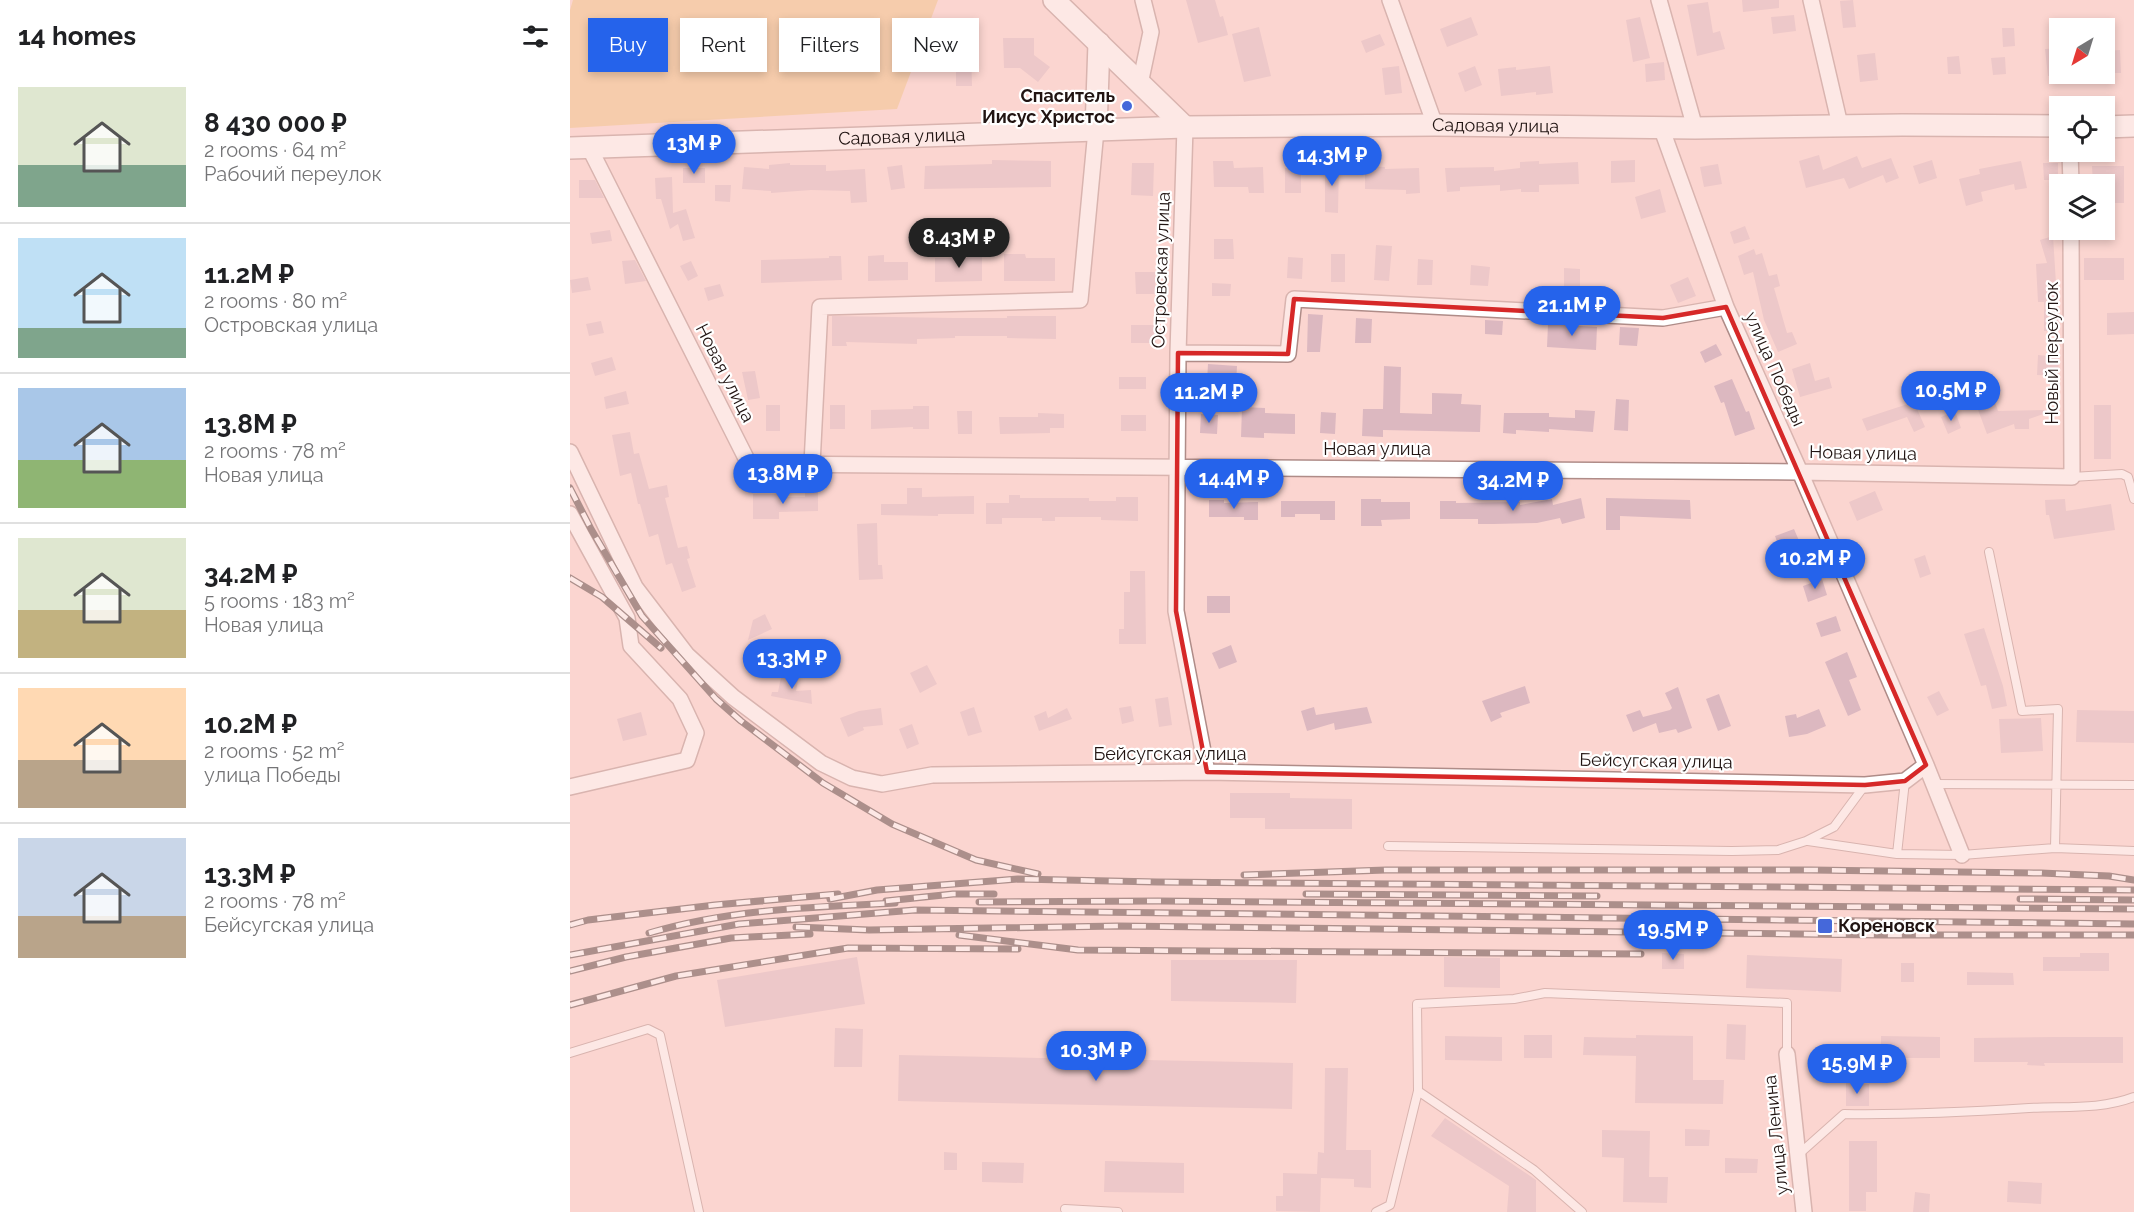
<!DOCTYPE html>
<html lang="en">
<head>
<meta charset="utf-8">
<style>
	body { margin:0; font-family:Raleway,sans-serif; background:#f2f2f2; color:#202124; height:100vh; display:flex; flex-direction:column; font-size:22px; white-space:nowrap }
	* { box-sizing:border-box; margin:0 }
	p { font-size:20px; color:#757577 }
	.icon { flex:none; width:33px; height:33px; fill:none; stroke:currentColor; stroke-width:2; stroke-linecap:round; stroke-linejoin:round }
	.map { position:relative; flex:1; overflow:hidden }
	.sheet { display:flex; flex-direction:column; background:#fff; width:570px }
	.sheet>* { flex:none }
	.hud { position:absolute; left:18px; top:18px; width:570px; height:54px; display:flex; gap:12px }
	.needle { width:39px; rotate:218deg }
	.tools { position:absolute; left:1479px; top:18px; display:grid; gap:12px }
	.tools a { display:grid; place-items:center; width:66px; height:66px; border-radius:0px; background:#fff; box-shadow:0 3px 9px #0003; font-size:30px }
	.price { position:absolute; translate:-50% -51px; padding:0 14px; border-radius:21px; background:#2563eb; color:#fff; font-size:20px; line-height:39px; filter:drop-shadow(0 2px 3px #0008) }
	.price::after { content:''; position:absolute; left:50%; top:36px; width:18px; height:14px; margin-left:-9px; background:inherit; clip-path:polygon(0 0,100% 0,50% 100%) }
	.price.current { background:#222; color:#fff }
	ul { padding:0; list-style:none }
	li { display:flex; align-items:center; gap:18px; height:150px; padding:0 18px }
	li+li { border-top:2px solid #e0e0e0 }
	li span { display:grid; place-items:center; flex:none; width:168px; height:120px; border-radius:0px; color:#555 }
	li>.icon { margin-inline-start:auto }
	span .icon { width:72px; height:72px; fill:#fffc; stroke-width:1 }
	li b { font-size:26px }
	h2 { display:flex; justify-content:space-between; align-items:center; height:72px; padding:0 18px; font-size:26px }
	.chip { padding:0 21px; border-radius:0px; background:#fff; box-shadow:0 3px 9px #0003; font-size:21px; line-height:54px }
	.chip.current { background:#2563eb; color:#fff }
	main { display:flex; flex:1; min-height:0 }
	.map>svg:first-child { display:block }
	.green { fill:#f0c182 }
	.building { fill:#dcb8c0 }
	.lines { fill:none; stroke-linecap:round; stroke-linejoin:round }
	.lane-casing { stroke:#af8c88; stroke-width:10 }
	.street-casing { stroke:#af8c88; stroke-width:18 }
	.secondary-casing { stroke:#af8c88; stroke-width:24 }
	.lane { stroke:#fff; stroke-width:8 }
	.street { stroke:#fff; stroke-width:15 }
	.secondary { stroke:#fff; stroke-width:21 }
	.rail-casing { stroke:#4d3b39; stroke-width:7 }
	.rail { stroke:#fff; stroke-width:4.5; stroke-dasharray:14; stroke-linecap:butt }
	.marked { fill:none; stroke:#d62828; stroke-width:4.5; stroke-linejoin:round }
	.poi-dot { fill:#4568da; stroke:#fff; stroke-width:2 }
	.labels { text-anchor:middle; stroke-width:4.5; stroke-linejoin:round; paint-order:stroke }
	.poi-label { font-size:18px; font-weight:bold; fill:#211412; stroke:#fff; text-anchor:end }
	.street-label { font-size:18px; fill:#211412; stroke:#fff }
</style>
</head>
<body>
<main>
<section class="sheet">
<h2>14 homes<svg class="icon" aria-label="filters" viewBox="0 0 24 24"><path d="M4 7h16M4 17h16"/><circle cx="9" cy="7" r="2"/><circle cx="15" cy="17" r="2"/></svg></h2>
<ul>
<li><span style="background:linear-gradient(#dfe7d0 65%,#7fa58c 0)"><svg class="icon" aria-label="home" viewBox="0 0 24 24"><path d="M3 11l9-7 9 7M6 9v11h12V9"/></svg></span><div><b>8 430 000 ₽</b><p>2 rooms · 64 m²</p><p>Рабочий переулок</p></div></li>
<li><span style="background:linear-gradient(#bfe0f5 75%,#7fa58c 0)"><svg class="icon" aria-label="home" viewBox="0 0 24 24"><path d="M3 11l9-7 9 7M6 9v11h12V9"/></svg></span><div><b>11.2M ₽</b><p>2 rooms · 80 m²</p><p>Островская улица</p></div></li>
<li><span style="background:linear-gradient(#a9c7e8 60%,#8fb573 0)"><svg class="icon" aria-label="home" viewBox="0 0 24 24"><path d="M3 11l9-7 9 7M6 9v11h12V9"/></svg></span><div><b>13.8M ₽</b><p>2 rooms · 78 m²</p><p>Новая улица</p></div></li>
<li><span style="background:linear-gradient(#dfe7d0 60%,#c2b280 0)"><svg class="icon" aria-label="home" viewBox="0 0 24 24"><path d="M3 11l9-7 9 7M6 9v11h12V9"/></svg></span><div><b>34.2M ₽</b><p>5 rooms · 183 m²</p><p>Новая улица</p></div></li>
<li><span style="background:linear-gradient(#ffd9b3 60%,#b9a48a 0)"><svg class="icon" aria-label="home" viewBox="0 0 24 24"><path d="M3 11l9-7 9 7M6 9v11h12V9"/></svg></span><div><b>10.2M ₽</b><p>2 rooms · 52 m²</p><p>улица Победы</p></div></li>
<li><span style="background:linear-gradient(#c9d6e8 65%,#b9a48a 0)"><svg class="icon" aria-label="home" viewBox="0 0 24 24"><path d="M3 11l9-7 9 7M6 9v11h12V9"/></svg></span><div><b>13.3M ₽</b><p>2 rooms · 78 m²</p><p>Бейсугская улица</p></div></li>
</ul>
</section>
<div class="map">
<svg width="1564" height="1212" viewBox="0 0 1564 1212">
	<rect width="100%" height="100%" fill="#fbd5d0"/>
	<path class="green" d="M3 0H368L327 109 0 128V10Z"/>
	<path class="building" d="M616 0H645L650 17 653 16 658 35 628 43Z
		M1172 0H1209V8L1173 12Z
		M1283 0 1286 27 1273 28 1270 1Z
		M1138 2 1143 33 1150 31 1155 49 1127 56 1117 5Z
		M1224 15 1226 31 1203 34 1201 17Z
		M901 17 908 35 877 47 870 29Z
		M1070 17 1080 58 1063 62 1056 20Z
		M689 27 701 76 674 82 662 34Z
		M1432 28H1444L1445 46 1433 47Z
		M810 34 815 45 796 53 791 41Z
		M433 38H464V55L480 67 468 82 450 68H434Z
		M1490 48V75L1478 76 1475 49Z
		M386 49H401L402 86H386Z
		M1550 50 1551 73H1534V51Z
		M1305 53 1308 80 1290 82 1287 55Z
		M1389 56 1391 74H1378L1377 57Z
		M1435 57 1436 74 1423 75 1421 58Z
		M1094 62 1095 80 1076 82 1075 64Z
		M829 66 832 93 815 95 812 68Z
		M905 66 912 85 895 92 888 73Z
		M980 66 983 93 966 95V92L931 96 928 69 946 67V70Z
		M1249 155 1253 170 1287 156 1292 168 1321 158 1329 178 1316 183 1313 175 1279 189 1274 178 1236 188 1229 161Z
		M422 160 481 161V187L354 189 355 166 422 164Z
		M1065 160V182L1041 183V161Z
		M1362 160 1367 178 1349 184 1343 166Z
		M643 161H663L664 168 693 167 694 193H679L678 187H644Z
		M969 161V164L1008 162 1009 184 969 185V192H951V189L930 191V185L890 187V191L877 192 875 168 924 167V171L950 168V162Z
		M1451 161 1457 188 1445 190 1444 184 1411 192 1413 201 1396 206 1389 179 1410 174 1409 169Z
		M220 163V165H256V171L295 169 297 202 281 203 280 191 241 190 201 193V191L172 189 174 167 199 169V165Z
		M562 163H584L583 196 561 195Z
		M755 163H769L768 213 755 212Z
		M1473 163H1488V180H1474Z
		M1148 164 1152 184 1134 187 1130 167Z
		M332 165 335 188 321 190 317 167Z
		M795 166 815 167V169L849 168 850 193 836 194V190L795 189Z
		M1522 166H1554V203H1534V184H1523Z
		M113 168H135V183H113Z
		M715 168 731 169V193H715Z
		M102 177 103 213 116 209 125 238 113 241 108 224 100 229 91 199H86L85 178Z
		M9 180H25L34 198H9Z
		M145 185H161L160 202 145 201Z
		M1090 189 1096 212 1071 219 1065 197Z
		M1175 226 1180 239 1164 244 1160 232Z
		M40 230 42 241 22 244 20 233Z
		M1483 236 1489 331H1474V302H1468L1466 264 1477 263 1470 240Z
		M644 239H663L664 259H644Z
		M806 245 822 246 819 281 804 280Z
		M1184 249 1186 255 1192 253 1199 276 1207 274 1210 286 1204 288 1217 333 1222 332 1227 344 1208 352 1194 320 1183 272 1174 275 1168 256Z
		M397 254H412V281L365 282V258H397Z
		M434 254H455L456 258H485V281H434Z
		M761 254H775V282H761Z
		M314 255V262H338V280L298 281V256Z
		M259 256H271L272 280 191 283V260L259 258Z
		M718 257 733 258 732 279 717 278Z
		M1514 258H1554V280H1514Z
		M848 259 863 260 862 285H847Z
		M65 260 76 281 55 284 52 261Z
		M121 261 128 276 118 281 110 266Z
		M901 265 920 267 918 286 900 285Z
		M994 268 1010 269V288H994Z
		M565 272H585V294H566Z
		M18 277 21 290 2 293 0 280Z
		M1118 277 1126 296 1108 303 1100 285Z
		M642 283 661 284 660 296H642Z
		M150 284 154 296 138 301 134 288Z
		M1564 312V334L1537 335V313Z
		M738 314 753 315 750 352H737Z
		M262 316 384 318H437V316H486V339L437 338V336H385V338L347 339V344L276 342 277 346H262Z
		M786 318 802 319 801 343H785Z
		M915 320 933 321 932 335 915 334Z
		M31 321 34 333 19 336 16 324Z
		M978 324 1027 327 1026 350 977 347Z
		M561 325H586V343H561Z
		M1050 327 1069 328 1067 346 1049 345Z
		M1146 344 1152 355 1135 363 1130 352Z
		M1468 355 1489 357 1488 376 1467 375Z
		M42 357 46 370 25 376 21 363Z
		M1240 363 1245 381 1259 377 1262 388 1230 397 1222 369Z
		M638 364 667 366 666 384 637 382Z
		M814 366 831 367 830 413 862 414V393L892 394 891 404 911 405 910 432 813 430V437L792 436 793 409H813Z
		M185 371 190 398 178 400 172 372Z
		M549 377H576V389H549Z
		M1162 379 1176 412 1179 411 1185 429 1165 436 1154 402 1151 403 1144 386Z
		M56 391 59 404 36 409 34 397Z
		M1422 393 1428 411 1476 410V413L1459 419V429H1445L1444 424 1417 434 1404 399Z
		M1046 399 1059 400 1058 431 1044 430Z
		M1344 402 1355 427 1344 432 1337 417 1297 431 1292 419Z
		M196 405H210V431H196Z
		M260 405H275V429H260Z
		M1524 405H1541V459H1524Z
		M343 406H359V429H343V427L301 429V410L343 409Z
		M672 407 695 408V413L725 414V434L694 433V438L671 437Z
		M1005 410 1025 411 1023 432 979 429V432L946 430V434L933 433 934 413H979V417L1005 418Z
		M387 411H402V434H388Z
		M1385 411 1391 428 1378 434 1371 417Z
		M751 412 766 413 765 434 750 433Z
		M468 413 494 414V428H480V433L430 434 429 417H468Z
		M631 414 648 415 647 434 630 433Z
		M551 415H576V431H551Z
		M60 432 64 454 69 453 79 489 97 485 99 497 95 498 108 548 117 546 120 558 117 559 126 587 112 592 102 563 96 565 88 534 79 537 70 504H68L61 473 50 476 42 435Z
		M337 488H352V497L404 496V514H368V516L311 515V504H337Z
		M235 491H248V511L209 512V519H183V494H209V497H235Z
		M1305 491 1313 510 1287 521 1279 502Z
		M439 495H450V498H519V501H546V497H568V521L531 520V517H485V521H472V518H432V524H416V503H439Z
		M1011 498 1015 518 992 524 990 518 967 523 923 524H908V519H870V501H886V503L950 502V505L982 499 983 505Z
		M1036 498 1120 500 1121 519 1050 516V530H1036Z
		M791 499H811V502H840V519L811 520 812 526H791Z
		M1495 499 1496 511 1541 504 1545 530 1484 539 1479 515H1476L1475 500Z
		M639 500H654V503L688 502V520H674V517H639Z
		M711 501H765V520H750V514H725V517H711Z
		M307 523 308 565H312L313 579 289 580 287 524Z
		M1224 529 1230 543 1210 550 1205 536Z
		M1355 555 1361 574 1350 578 1344 559Z
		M560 571H575L576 644H549V629H554V592H560Z
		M1252 579 1257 595 1238 602 1233 586Z
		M637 596H660V613H637Z
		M195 614 202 629 178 640 183 620Z
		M1266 616 1271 631 1251 637 1246 623Z
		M1414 628 1433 686 1437 706 1422 709 1416 685 1411 686 1394 634Z
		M661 645 667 662 649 669 642 653Z
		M1277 652 1287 677 1279 680 1291 710 1278 716 1255 662Z
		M357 665 367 684 350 693 340 673Z
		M212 672 229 676 226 691 241 690 242 704 201 696 202 692H208Z
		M955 686 960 703 930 713 932 717 921 722 912 701Z
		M1108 687 1122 728 1108 733 1106 729 1089 733 1086 723 1063 732 1056 715 1070 710 1073 717 1100 710 1102 708 1095 693Z
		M1369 691 1379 710 1367 716 1357 697Z
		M1149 694 1161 726 1148 731 1136 699Z
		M598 697 602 725 589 727 585 699Z
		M561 706 564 721 552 724 549 708Z
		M404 707 412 732 398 736 390 712Z
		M744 707 746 715 797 707 802 723 765 730 764 723 737 731 731 711Z
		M311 708 313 725 293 727 294 730 278 737 270 718 289 711Z
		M497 708 502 719 469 731 464 716 476 711 478 718Z
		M1249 709 1256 726 1237 734 1219 737 1215 716 1226 714 1227 718Z
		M1507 710 1564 711V743L1506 742Z
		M71 712 77 735 53 741 47 719Z
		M1471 718 1473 751 1431 753 1429 719Z
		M342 724 349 744 337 749 329 729Z
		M660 793H720V798L782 799V829H695V818H660Z
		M1092 953 1114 954V969H1092Z
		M1510 953H1539V971H1473V957H1510Z
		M1177 955 1272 959 1271 992 1176 988Z
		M287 957 295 1004 155 1027 147 980Z
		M874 957 930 958V988L874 987Z
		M601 960H727L726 1003 601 1001Z
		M1331 963H1344V982H1331Z
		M1397 972 1443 973 1444 985H1397Z
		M1157 1024 1176 1025 1175 1060 1156 1059Z
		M265 1028 293 1029 292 1067H264Z
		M954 1035H982V1058H954Z
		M1066 1035 1123 1036V1080H1154L1153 1104 1065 1103 1066 1056 1013 1055 1014 1037 1066 1038Z
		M875 1036 932 1037V1061L875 1060Z
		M1311 1036 1370 1037V1058H1311Z
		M1485 1037H1553V1063H1474L1475 1066 1457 1065 1458 1062H1404V1038Z
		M329 1055 723 1063 722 1109 328 1101Z
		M755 1068H778L776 1150H801V1188L784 1187V1179L751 1178 750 1212 706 1211V1196H713V1173L747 1174 748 1152 754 1153Z
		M1276 1083 1299 1084V1106H1276Z
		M875 1118 966 1180V1212H937L939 1186 861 1136Z
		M1115 1129 1140 1130 1139 1146H1115Z
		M1032 1130 1080 1131 1079 1177H1098L1097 1203 1053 1202 1054 1158 1032 1157Z
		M1279 1141H1307V1192H1296V1211H1279Z
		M374 1152 387 1153V1170H374Z
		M1155 1158 1188 1159 1187 1173H1155Z
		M535 1161 614 1163V1193L534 1192Z
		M412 1162 454 1163 453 1183 412 1182Z
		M1438 1181 1472 1183 1471 1204 1437 1202Z
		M1345 1192 1360 1194 1359 1212H1343Z"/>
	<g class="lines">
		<g class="lane-casing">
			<path id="lane" d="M1502 477 1552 474 1558 477 1564 499
				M1419 552 1452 711 1488 709 1485 848
				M1364 784 1564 785
				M1238 841 1327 854 1392 855 1485 848 1564 851
				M818 846 1162 851 1208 850 1236 841 1264 827 1295 785
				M1327 854 1335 781
				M0 1053 78 1029 90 1035 129 1212
				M1229 1154 1274 1114C1336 1115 1397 1112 1459 1108 1495 1106 1530 1110 1564 1097
				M495 1209 548 1212
				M806 1212 820 1205 848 1091
				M1012 1212 964 1170 848 1091 847 1004 944 999 975 993 1217 1003V1054"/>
		</g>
		<g class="street-casing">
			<path id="street" d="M820 0 865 125
				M1089 0 1125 128
				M1241 0 1270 125
				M570 84 581 32 573 0
				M615 127 608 353 606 611 637 772
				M1091 127 1156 307 1230 472 1356 765 1392 855
				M19 147 179 464 1230 472 1502 477 1501 230
				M1500 152 1501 184
				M608 353 718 354 724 299 1093 318 1156 307
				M0 452 65 587 117 655 163 697 251 763 282 778 312 784 362 775 637 772 1295 785 1335 781 1356 765
				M242 464 250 307 510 300 526 130
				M0 514 57 618 61 646 110 699 126 733 117 760 0 787
				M1217 1054 1234 1212"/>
		</g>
		<g class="secondary-casing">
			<g id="secondary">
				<path d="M484 0 615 127"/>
				<path d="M1534 127 1564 126"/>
				<path d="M526 130 529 43"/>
				<path id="s1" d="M0 148 615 127 865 125 1125 128 1332 125 1490 126"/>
			</g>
		</g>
		<use href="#lane" class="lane"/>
		<use href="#street" class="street"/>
		<use href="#secondary" class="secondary"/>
		<g class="rail-casing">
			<path id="rail" d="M0 488 21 529 72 616 146 699 171 721 253 783 322 824 406 860 468 874
				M0 578 32 597 91 648
				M674 875 816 870H1241L1471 873 1539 876 1564 880
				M736 894 1027 896
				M260 899 307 890 448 879 587 882 1564 890
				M1450 899 1564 900
				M316 901 383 894H424
				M409 902 588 901 1564 909
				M0 925 18 920 145 905 268 894
				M226 927 299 930 548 926 1312 935H1564
				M79 933C161 909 241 907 325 903
				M389 935 508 950 1071 954
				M0 955 169 924 345 910 1564 924
				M0 971 56 957 161 938 240 934
				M0 1005 106 976 278 948 448 949"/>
		</g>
		<use href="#rail" class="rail"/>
	</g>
	<path d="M0 0H1564V1212H0ZM724 299 1093 318 1156 307 1356 765 1335 781 1295 785 637 772 606 611 608 353 718 354Z" fill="#fbd5d0" fill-opacity=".55" fill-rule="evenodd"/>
	<path class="marked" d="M724 299 1093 318 1156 307 1356 765 1335 781 1295 785 637 772 606 611 608 353 718 354Z"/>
	<g class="poi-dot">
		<circle cx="557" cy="106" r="6"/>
		<rect x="1247" y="918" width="16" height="16" rx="3"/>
	</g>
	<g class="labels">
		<g class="poi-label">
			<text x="545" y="102">Спаситель<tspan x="545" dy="21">Иисус Христос</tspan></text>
			<text x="1268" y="932" text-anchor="start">Кореновск</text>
		</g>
		<g class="street-label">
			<text dy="6" stroke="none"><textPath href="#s1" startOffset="926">Садовая улица</textPath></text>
			<text dy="6" stroke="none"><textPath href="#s1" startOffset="332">Садовая улица</textPath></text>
			<text transform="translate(591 270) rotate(-88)" y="6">Островская улица</text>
			<text transform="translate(1482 353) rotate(-90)" y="6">Новый переулок</text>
			<text transform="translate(1205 369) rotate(66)" y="6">улица Победы</text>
			<text transform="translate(155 373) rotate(63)" y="6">Новая улица</text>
			<text x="807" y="455">Новая улица</text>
			<text transform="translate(1293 453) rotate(1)" y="6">Новая улица</text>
			<text x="600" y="760">Бейсугская улица</text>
			<text transform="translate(1086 761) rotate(1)" y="6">Бейсугская улица</text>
			<text transform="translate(1206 1135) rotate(-96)" y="6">улица Ленина</text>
		</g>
	</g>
</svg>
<div class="tools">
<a><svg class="needle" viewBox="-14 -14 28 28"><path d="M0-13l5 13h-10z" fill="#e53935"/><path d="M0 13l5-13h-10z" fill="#757577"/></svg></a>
<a><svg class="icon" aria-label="locate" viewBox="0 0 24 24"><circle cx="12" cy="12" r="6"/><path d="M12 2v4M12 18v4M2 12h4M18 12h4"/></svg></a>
<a><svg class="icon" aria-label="layers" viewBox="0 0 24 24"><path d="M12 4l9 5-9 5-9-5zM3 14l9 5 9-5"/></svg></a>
</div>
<b class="price" style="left:124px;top:175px">13M ₽</b>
<b class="price" style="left:762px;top:187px">14.3M ₽</b>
<b class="price current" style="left:389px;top:269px">8.43M ₽</b>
<b class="price" style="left:1002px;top:337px">21.1M ₽</b>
<b class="price" style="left:1381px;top:422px">10.5M ₽</b>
<b class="price" style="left:639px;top:424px">11.2M ₽</b>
<b class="price" style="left:213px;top:505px">13.8M ₽</b>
<b class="price" style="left:664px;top:510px">14.4M ₽</b>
<b class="price" style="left:943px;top:512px">34.2M ₽</b>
<b class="price" style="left:1245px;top:590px">10.2M ₽</b>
<b class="price" style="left:222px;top:690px">13.3M ₽</b>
<b class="price" style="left:1103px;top:961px">19.5M ₽</b>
<b class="price" style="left:526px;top:1082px">10.3M ₽</b>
<b class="price" style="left:1287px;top:1095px">15.9M ₽</b>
<div class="hud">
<a class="chip current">Buy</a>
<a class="chip">Rent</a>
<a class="chip">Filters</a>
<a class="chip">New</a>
</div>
</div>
</main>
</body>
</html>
